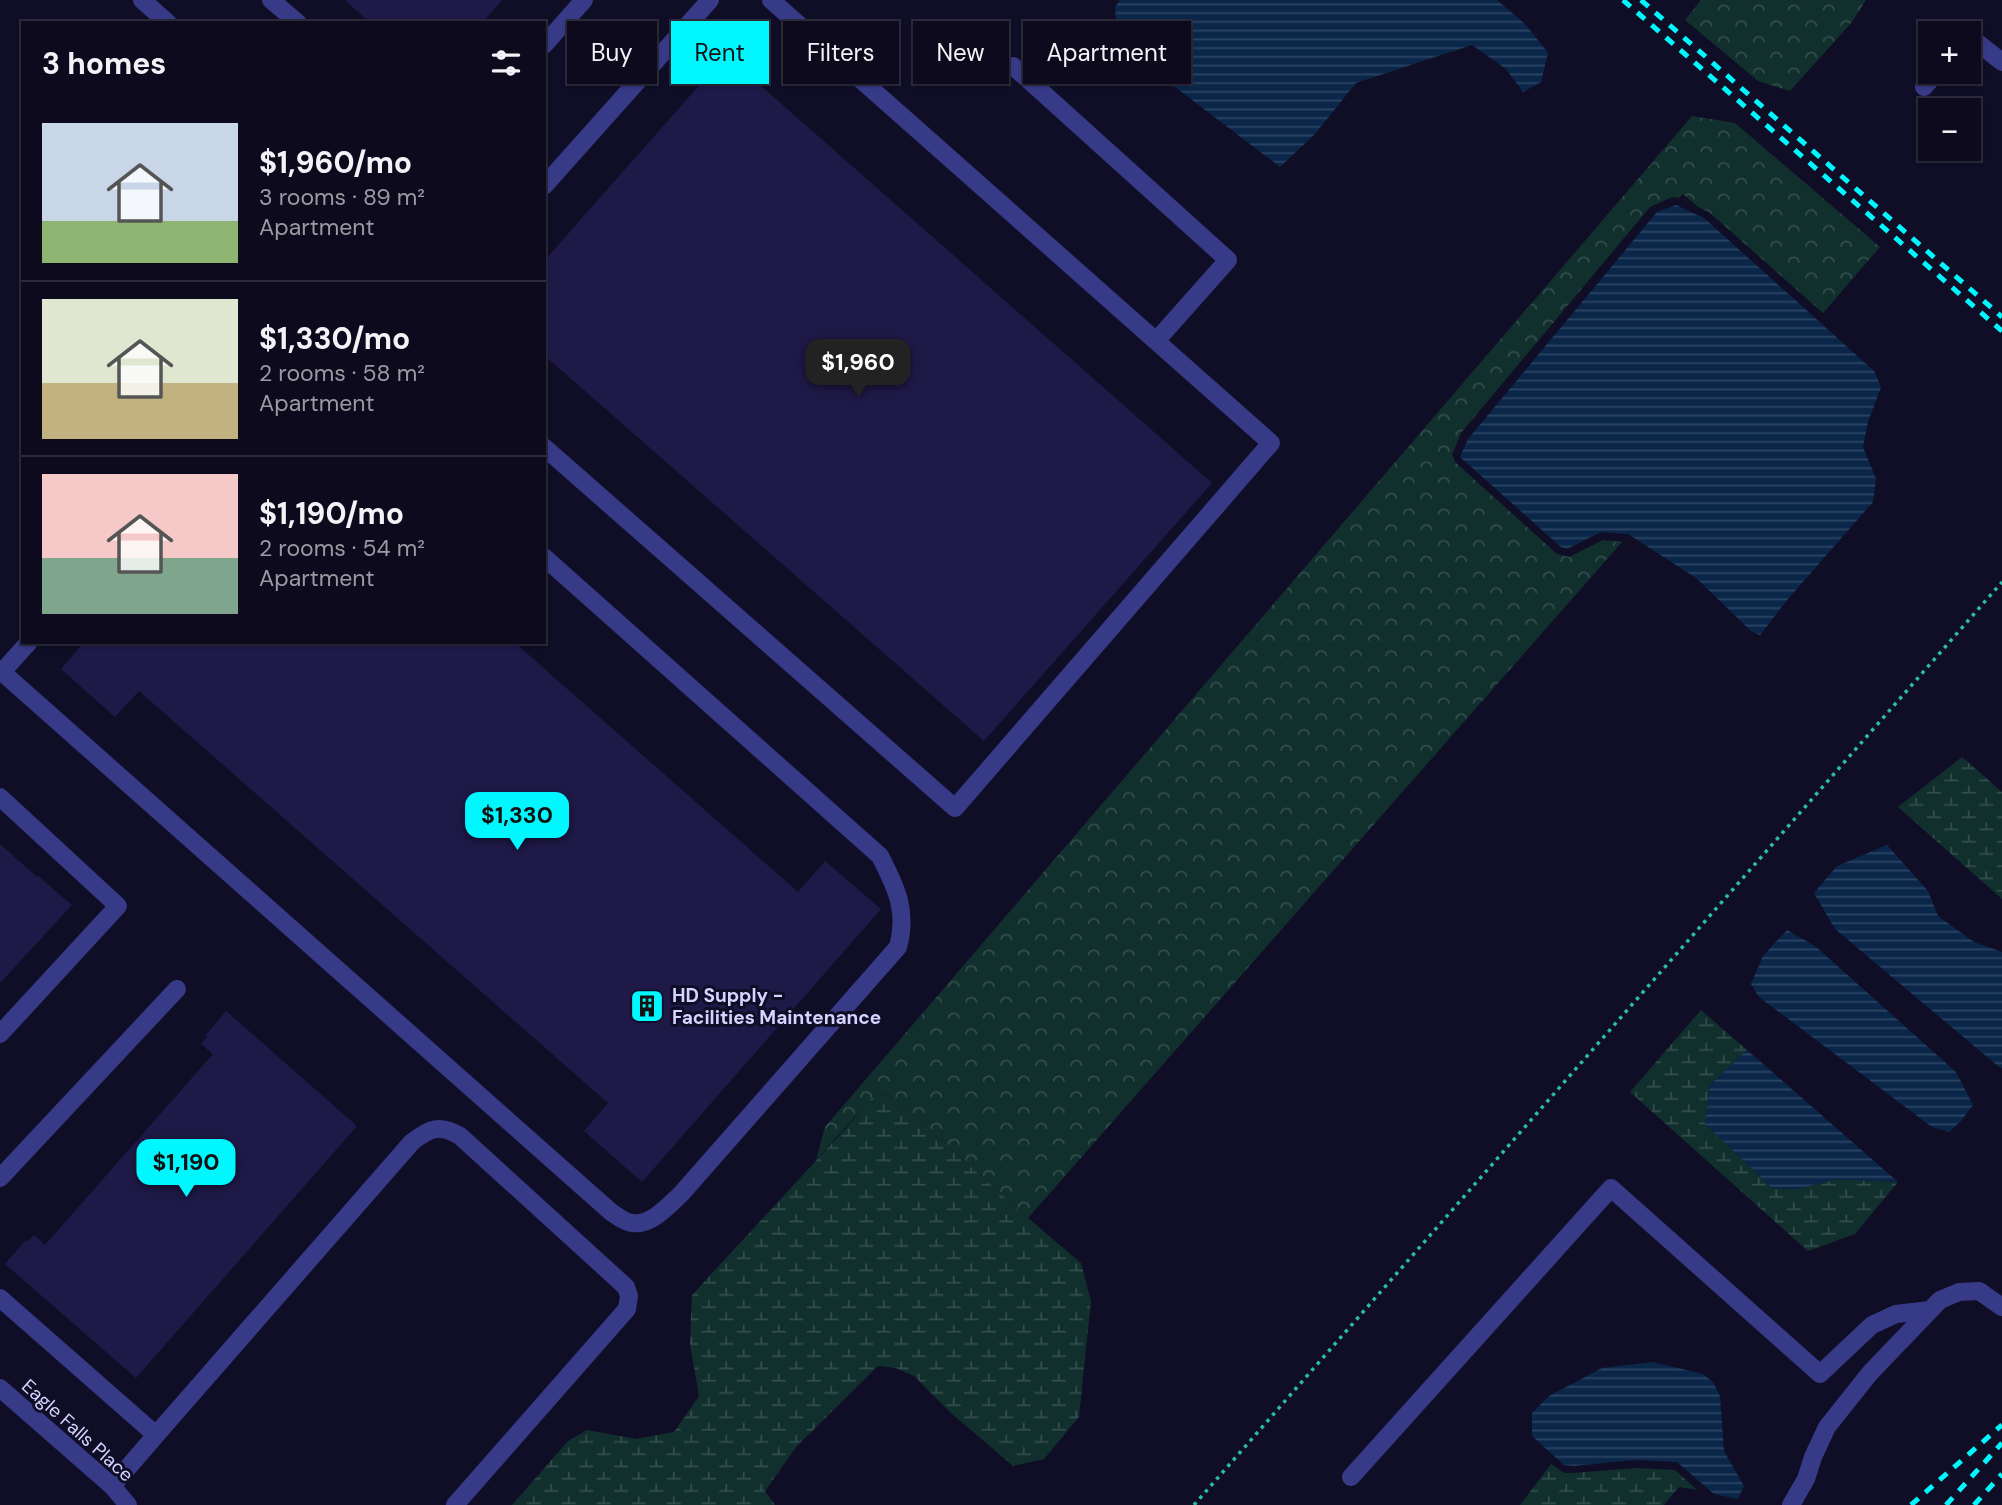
<!DOCTYPE html>
<html lang="en">
<head>
<meta charset="utf-8">
<style>
	body { margin:0; font-family:"DM Sans",sans-serif; background:#151325; color:#f1f3f6; height:100vh; display:flex; flex-direction:column; font-size:26px; white-space:nowrap }
	* { box-sizing:border-box; margin:0 }
	p { font-size:23px; color:#9a9aa3 }
	.icon { flex:none; width:38px; height:38px; fill:none; stroke:currentColor; stroke-width:2; stroke-linecap:round; stroke-linejoin:round }
	.map { position:relative; flex:1; overflow:hidden }
	.drawer { position:absolute; left:21px; top:21px; width:525px; height:623px; display:flex; flex-direction:column; background:#0c0a1c; border-radius:0px; box-shadow:0 2px 5px #0004,0 0 0 2px #2c2b3b }
	.drawer>* { flex:none }
	.hud { position:absolute; left:567px; top:21px; width:665px; height:63px; display:flex; gap:14px }
	.tools { position:absolute; left:1918px; top:21px; display:grid; gap:14px }
	.tools a { display:grid; place-items:center; width:63px; height:63px; border-radius:0px; background:#0c0a1c; box-shadow:0 2px 5px #0004,0 0 0 2px #2c2b3b; font-size:35px }
	.price { position:absolute; translate:-50% -60px; padding:0 16px; border-radius:14px; background:#00f7fe; color:#111; font-size:23px; line-height:46px; filter:drop-shadow(0 2px 4px #0008) }
	.price::after { content:''; position:absolute; left:50%; top:42px; width:21px; height:16px; margin-left:-10px; background:inherit; clip-path:polygon(0 0,100% 0,50% 100%) }
	.price.selected { background:#222; color:#fff }
	ul { padding:0; list-style:none }
	li { display:flex; align-items:center; gap:21px; height:175px; padding:0 21px }
	li+li { border-top:2px solid #2c2b3b }
	li span { display:grid; place-items:center; flex:none; width:196px; height:140px; border-radius:0px; color:#555 }
	li>.icon { margin-inline-start:auto }
	span .icon { width:84px; height:84px; fill:#fffc; stroke-width:1 }
	li b { font-size:30px }
	h2 { display:flex; justify-content:space-between; align-items:center; height:84px; padding:0 21px; font-size:30px }
	.tag { padding:0 24px; border-radius:0px; background:#0c0a1c; box-shadow:0 2px 5px #0004,0 0 0 2px #2c2b3b; font-size:24px; line-height:63px }
	.tag.selected { background:#00f7fe; color:#111 }
	.map>svg:first-child { display:block }
	.forest { fill:url(#forest-crowns) }
	.wetland { fill:url(#wetland-marsh) }
	.water { fill:url(#water-rules) }
	.building { fill:#1f1948 }
	.lines { fill:none; stroke-linecap:round; stroke-linejoin:round }
	.path { stroke:#2abca9; stroke-width:3.5; stroke-dasharray:3.5 5; stroke-linecap:butt }
	.minor { stroke:#373a87; stroke-width:18 }
	.rail { stroke:#00f7fe; stroke-width:5; stroke-dasharray:10 9; stroke-linecap:butt }
	.labels { text-anchor:middle; stroke-width:6; stroke-linejoin:round; paint-order:stroke }
	.poi-label { font-size:19px; font-weight:bold; fill:#d5d3ff; stroke:#100e26; text-anchor:start }
	.street-label { font-size:19px; fill:#d5d3ff; stroke:#100e26 }
</style>
</head>
<body>
<div class="map">
<svg width="2002" height="1505" viewBox="0 0 2002 1505">
	<defs>
		<pattern id="forest-crowns" width="20" height="18" patternUnits="userSpaceOnUse" patternTransform="scale(1.75)"><rect width="20" height="18" fill="#11302d"/><path d="M2 6a3 3 0 1 1 6 0M12 15a3 3 0 1 1 6 0" fill="none" stroke="#334d4c"/></pattern>
		<pattern id="wetland-marsh" width="20" height="14" patternUnits="userSpaceOnUse" patternTransform="scale(1.75)"><rect width="20" height="14" fill="#11302d"/><path d="M1 5h8M5 5V1M11 12h8M15 12V8" fill="none" stroke="#334d4c"/></pattern>
		<pattern id="water-rules" width="6" height="5" patternUnits="userSpaceOnUse" patternTransform="scale(1.75)"><rect width="6" height="5" fill="#0a2649"/><path d="M0 2.5h6" fill="none" stroke="#2d4564"/></pattern>
	</defs>
	<rect width="100%" height="100%" fill="#100e26"/>
	<path class="forest" d="M1701 0H1866L1852 22 1790 91 1758 81 1685 20Z
		M1692 116 1735 123 1880 247 1823 313 1709 212 1698 207 1683 194 1679 198 1672 197 1650 207 1461 433 1452 455 1455 462 1557 554 1569 557 1603 540 1622 542 1028 1218 895 1099 877 1092 816 1160 825 1127Z"/>
	<path class="wetland" d="M1962 757 2002 792V899L1898 807Z
		M1701 1010 1747 1050 1710 1085 1705 1124 1772 1188 1799 1189 1836 1179 1898 1182 1855 1234 1808 1251 1630 1092Z
		M876 1092 895 1099 1028 1218 1081 1263 1091 1301 1079 1417 1044 1459 1013 1466 951 1413 914 1376 896 1368 878 1366 797 1446 765 1491 775 1505H512L568 1441 587 1430 636 1439 674 1432 699 1396 690 1344 692 1295 847 1127Z
		M1551 1464 1564 1473H1573L1636 1468 1675 1470 1697 1490 1679 1487 1664 1505H1520Z"/>
	<path class="water" d="M1120 0H1497L1526 25 1548 53 1541 82 1523 92 1506 69 1472 45 1356 83 1315 134 1280 167 1141 61 1117 34 1115 7Z
		M1676 205 1704 218 1874 371 1881 387 1868 422 1863 447 1876 479 1873 502 1788 599 1760 635 1751 631 1696 578 1628 534 1601 532 1567 549 1561 547 1460 457 1468 439 1657 212Z
		M1887 845 1928 891 1938 916 1974 942 2002 952V1068L1999 1067 1835 929 1814 893 1837 866Z
		M1787 930 1815 946 1956 1072 1973 1105 1961 1121 1949 1132 1932 1127 1759 997 1751 984 1763 956Z
		M1747 1050 1898 1182 1836 1179 1799 1189 1772 1188 1705 1124 1710 1085Z
		M1653 1362 1703 1374 1713 1382 1720 1396 1724 1451 1744 1486 1738 1499 1714 1494 1677 1462 1634 1460 1574 1466 1564 1465 1532 1436V1413L1549 1396 1602 1368Z"/>
	<path class="building" d="M345 0H502L482 23H370Z
		M726 55 1212 483 984 741 544 355V261Z
		M84 642H514L798 892 825 861 881 909 642 1182 584 1131 608 1103 139 691 115 717 61 669Z
		M0 844 37 877 38 876 72 905 0 983Z
		M226 1011 357 1126 136 1378 5 1264 26 1240 28 1241 34 1235 45 1245 213 1054 201 1044 207 1037 205 1036Z"/>
	<g class="lines">
		<path class="path" d="M1194 1505 2002 582"/>
		<path class="minor" d="M142 0 168 23
			M271 0 298 23
			M1969 36 2002 62
			M544 45 584 0
			M1013 66 1228 260 1156 341
			M1924 87 1937 72
			M544 186 710 0
			M544 447 955 808 1271 443 771 0
			M29 642 2 672 611 1212C617 1216 624 1222 632 1223 651 1226 668 1206 681 1194L898 947C908 911 896 887 880 856L544 557
			M0 797 118 906 0 1034
			M0 1178 177 989
			M0 1298 156 1435 112 1486
			M0 1388 112 1486 128 1505
			M156 1435 412 1142C430 1128 440 1124 460 1136L626 1287 629 1296 627 1309 455 1505
			M1351 1477 1611 1188 1820 1374 1872 1325 1896 1314 1930 1310
			M1791 1505 1806 1479 1813 1457 1827 1427 1870 1373 1940 1300 1959 1292 1979 1291 2002 1307"/>
		<path class="rail" d="M1623 0 2002 331
			M1641 0 2002 317
			M1911 1505 2002 1425
			M1946 1505 2002 1443
			M1974 1505 2002 1474"/>
	</g>
	<defs>
		<g id="building-square" transform="scale(1.75)"><rect x="-9" y="-9" width="18" height="18" rx="4" fill="#00f7fe" stroke="#100e26"/><path d="M-4-6H4V6H1V3H-1V6H-4ZM-2.5-4.3h1.7v1.8h-1.7ZM.8-4.3h1.7v1.8H.8ZM-2.5-1h1.7V.8h-1.7ZM.8-1h1.7V.8H.8Z" fill="#111"/></g>
	</defs>
	<g fill-rule="evenodd">
		<use href="#building-square" x="647" y="1006"/>
	</g>
	<g class="labels">
		<g class="poi-label">
			<text x="672" y="1002">HD Supply -<tspan x="672" dy="22">Facilities Maintenance</tspan></text>
		</g>
		<g class="street-label">
			<text transform="translate(78 1430) rotate(42)" y="7">Eagle Falls Place</text>
		</g>
	</g>
</svg>
<div class="tools">
<a>+</a>
<a>−</a>
</div>
<b class="price selected" style="left:858px;top:399px">$1,960</b>
<b class="price" style="left:517px;top:852px">$1,330</b>
<b class="price" style="left:186px;top:1199px">$1,190</b>
<div class="hud">
<a class="tag">Buy</a>
<a class="tag selected">Rent</a>
<a class="tag">Filters</a>
<a class="tag">New</a>
<a class="tag">Apartment</a>
</div>
<section class="drawer">
<h2>3 homes<svg class="icon" aria-label="filters" viewBox="0 0 24 24"><path d="M4 7h16M4 17h16"/><circle cx="9" cy="7" r="2"/><circle cx="15" cy="17" r="2"/></svg></h2>
<ul>
<li><span style="background:linear-gradient(#c9d6e8 70%,#8fb573 0)"><svg class="icon" aria-label="home" viewBox="0 0 24 24"><path d="M3 11l9-7 9 7M6 9v11h12V9"/></svg></span><div><b>$1,960/mo</b><p>3 rooms · 89 m²</p><p>Apartment</p></div></li>
<li><span style="background:linear-gradient(#dfe7d0 60%,#c2b280 0)"><svg class="icon" aria-label="home" viewBox="0 0 24 24"><path d="M3 11l9-7 9 7M6 9v11h12V9"/></svg></span><div><b>$1,330/mo</b><p>2 rooms · 58 m²</p><p>Apartment</p></div></li>
<li><span style="background:linear-gradient(#f6c9c9 60%,#7fa58c 0)"><svg class="icon" aria-label="home" viewBox="0 0 24 24"><path d="M3 11l9-7 9 7M6 9v11h12V9"/></svg></span><div><b>$1,190/mo</b><p>2 rooms · 54 m²</p><p>Apartment</p></div></li>
</ul>
</section>
</div>
</body>
</html>
